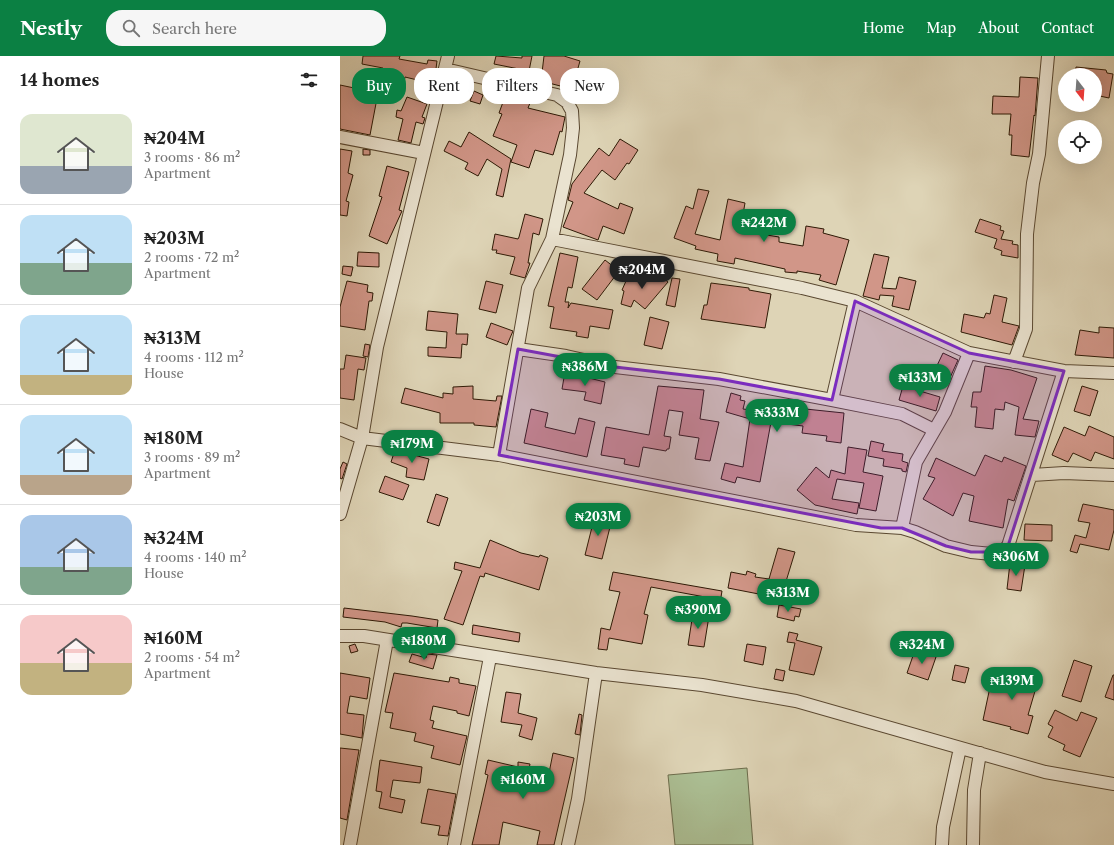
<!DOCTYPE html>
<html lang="en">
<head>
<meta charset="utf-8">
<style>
	body { margin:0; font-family:"Libre Caslon Text",serif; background:#f6f6f6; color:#222; height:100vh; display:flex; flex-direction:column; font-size:15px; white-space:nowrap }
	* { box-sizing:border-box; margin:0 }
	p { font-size:13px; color:#767676 }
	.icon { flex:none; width:22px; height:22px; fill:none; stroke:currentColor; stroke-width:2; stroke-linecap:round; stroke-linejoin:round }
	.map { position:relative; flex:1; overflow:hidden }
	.side { display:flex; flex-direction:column; background:#fff; width:340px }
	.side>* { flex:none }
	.top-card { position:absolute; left:12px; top:12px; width:380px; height:36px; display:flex; gap:8px }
	.needle { width:26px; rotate:163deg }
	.controls { position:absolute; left:718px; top:12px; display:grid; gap:8px }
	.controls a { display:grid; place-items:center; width:44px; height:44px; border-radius:50%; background:#fff; box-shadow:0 4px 16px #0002; font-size:20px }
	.price { position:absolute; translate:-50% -34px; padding:0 9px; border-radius:14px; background:#0b8043; color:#fff; font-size:13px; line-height:26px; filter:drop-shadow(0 1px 2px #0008) }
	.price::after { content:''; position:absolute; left:50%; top:24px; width:12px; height:9px; margin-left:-6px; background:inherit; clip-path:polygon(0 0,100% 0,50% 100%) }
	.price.selected { background:#222; color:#fff }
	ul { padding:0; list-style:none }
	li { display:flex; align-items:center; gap:12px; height:100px; padding:0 20px }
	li+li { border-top:1px solid #e0e0e0 }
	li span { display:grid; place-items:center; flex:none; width:112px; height:80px; border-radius:12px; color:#555 }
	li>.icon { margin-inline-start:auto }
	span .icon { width:48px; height:48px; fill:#fffc; stroke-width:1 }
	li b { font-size:17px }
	h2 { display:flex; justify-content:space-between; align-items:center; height:48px; padding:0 20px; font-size:17px }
	.pill { padding:0 14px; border-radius:16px; background:#fff; box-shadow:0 4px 16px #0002; font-size:14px; line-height:36px }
	.pill.selected { background:#0b8043; color:#fff }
	header { display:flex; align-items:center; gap:24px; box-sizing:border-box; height:56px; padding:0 20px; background:#0b8043; color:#fff }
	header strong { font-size:19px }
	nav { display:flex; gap:22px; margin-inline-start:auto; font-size:14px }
	.search { width:280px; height:36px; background:#f6f6f6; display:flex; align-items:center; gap:10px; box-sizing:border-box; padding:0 14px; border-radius:16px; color:#767676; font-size:15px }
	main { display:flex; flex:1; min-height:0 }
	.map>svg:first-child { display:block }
	.green { fill:#abbe93; stroke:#6c6c4c }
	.building { fill:#d19688; stroke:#2e1905 }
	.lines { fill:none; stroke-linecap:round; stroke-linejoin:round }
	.minor-casing { stroke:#5a4831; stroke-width:14 }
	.minor { stroke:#eae3d0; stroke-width:12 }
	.marked { fill:#7b2cbf; fill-opacity:0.2; stroke:#7b2cbf; stroke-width:3; stroke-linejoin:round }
</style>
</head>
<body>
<header>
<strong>Nestly</strong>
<div class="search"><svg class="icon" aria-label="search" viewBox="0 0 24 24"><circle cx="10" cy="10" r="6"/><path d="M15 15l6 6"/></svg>Search here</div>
<nav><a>Home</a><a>Map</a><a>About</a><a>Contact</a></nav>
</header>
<main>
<section class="side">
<h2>14 homes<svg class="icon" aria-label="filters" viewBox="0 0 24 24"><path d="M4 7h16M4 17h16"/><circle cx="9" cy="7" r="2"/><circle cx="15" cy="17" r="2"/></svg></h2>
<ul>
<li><span style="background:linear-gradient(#dfe7d0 65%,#9aa5b1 0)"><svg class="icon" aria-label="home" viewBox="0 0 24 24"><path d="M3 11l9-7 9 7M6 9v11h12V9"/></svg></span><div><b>₦204M</b><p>3 rooms · 86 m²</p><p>Apartment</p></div></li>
<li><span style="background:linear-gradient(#bfe0f5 60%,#7fa58c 0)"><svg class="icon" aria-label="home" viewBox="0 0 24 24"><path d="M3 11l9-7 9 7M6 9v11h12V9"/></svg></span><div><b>₦203M</b><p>2 rooms · 72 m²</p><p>Apartment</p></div></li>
<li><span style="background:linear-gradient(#bfe0f5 75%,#c2b280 0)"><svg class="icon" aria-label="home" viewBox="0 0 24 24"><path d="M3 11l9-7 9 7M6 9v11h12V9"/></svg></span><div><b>₦313M</b><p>4 rooms · 112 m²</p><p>House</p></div></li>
<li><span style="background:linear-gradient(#bfe0f5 75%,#b9a48a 0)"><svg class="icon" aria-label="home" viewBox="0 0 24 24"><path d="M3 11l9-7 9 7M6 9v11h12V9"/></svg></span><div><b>₦180M</b><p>3 rooms · 89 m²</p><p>Apartment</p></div></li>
<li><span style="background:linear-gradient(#a9c7e8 65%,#7fa58c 0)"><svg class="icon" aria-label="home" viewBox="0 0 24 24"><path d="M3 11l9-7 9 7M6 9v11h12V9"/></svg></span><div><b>₦324M</b><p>4 rooms · 140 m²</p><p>House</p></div></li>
<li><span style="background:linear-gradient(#f6c9c9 60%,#c2b280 0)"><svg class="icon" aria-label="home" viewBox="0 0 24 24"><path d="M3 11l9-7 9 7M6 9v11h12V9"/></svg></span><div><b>₦160M</b><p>2 rooms · 54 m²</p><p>Apartment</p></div></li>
</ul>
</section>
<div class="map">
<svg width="774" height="789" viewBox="0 0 774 789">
	<rect width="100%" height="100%" fill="#ded4b6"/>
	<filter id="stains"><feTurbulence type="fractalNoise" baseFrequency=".005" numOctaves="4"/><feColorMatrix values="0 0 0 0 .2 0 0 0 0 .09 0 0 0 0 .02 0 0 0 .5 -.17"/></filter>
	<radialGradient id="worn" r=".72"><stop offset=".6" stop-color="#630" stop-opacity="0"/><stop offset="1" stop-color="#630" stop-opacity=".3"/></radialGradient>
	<path class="green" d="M407 712 413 789H335L328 719Z"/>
	<path class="building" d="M23 0H60L59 3 87 8 88 4 97 5 94 28 65 21 62 38 39 33 43 12 22 8Z
		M156 0 182 2V0H192L189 15 154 8Z
		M204 0H224L240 5 232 33 201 25Z
		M736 11 766 14 767 17 773 18 769 42 755 39 756 19H735Z
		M680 21 698 22 695 60 694 59 689 101 671 99 672 79H669L671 58H652L653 40 679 41Z
		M0 29 38 37 30 79 0 73Z
		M134 35 143 39 140 48 130 45Z
		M166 38 190 47 188 52 225 61 222 76 220 75 213 99 195 94 189 112 171 106 177 89 153 80 162 58 159 57Z
		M67 41 87 48 82 61 85 62 83 68 76 66 71 87 58 84 63 63 56 61 57 54 61 55Z
		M129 76 171 103 163 141 156 139 162 113 147 103 138 120 125 113 128 107 104 95 109 85 121 91Z
		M280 83 298 94 289 108 287 107 275 124 262 114 244 137 278 153 280 147 293 152 284 178 263 170 258 184 223 171 233 146 228 144 232 128 259 92 269 100Z
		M0 93 12 95 8 117 13 119 6 145 9 146 7 160 0 159Z
		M23 93 30 94V99H23Z
		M47 110 69 116 59 154 62 155 47 188 29 180 42 141 39 140Z
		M358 133 369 135 355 178 380 184 388 143 405 147 402 164 423 167 421 178 439 181V186L463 190 466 170 484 173 483 177 509 184 496 229 479 224 481 219 457 215V217L445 216V213L395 202 394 208 377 205 378 198 355 193 356 190 334 182 346 150 353 153Z
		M185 158 203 163 199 179 193 177 188 207H190L185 222 170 218 175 201 156 197 157 194H152L155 178 178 183 179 181Z
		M640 163 661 170 660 174 664 175 661 183 673 185 672 188 678 189V202L661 199 662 195 654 192 657 183 635 176Z
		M18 196 39 197V211L17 210Z
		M220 197 238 201 232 232 228 231 225 246H229L228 252 231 247 273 254 269 273 250 270 248 282 236 280 237 276 210 272 214 251 208 250Z
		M534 198 549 201 542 232 556 233 559 221 576 225 569 254 552 250 554 240 540 239 539 244 523 240Z
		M265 204 279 215 257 244 242 233Z
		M3 210 13 211 11 220 2 218Z
		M290 216 307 224 315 216 328 226 305 253 294 244 291 251 281 248 284 235 282 234Z
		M332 222 340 223 335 251 326 249Z
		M7 225 28 229 27 236 33 237 32 245H29L25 274 0 270V251Z
		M146 225 163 229 156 257 139 253Z
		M371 227 409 232V234L431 238 425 272 361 263 364 249H367Z
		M654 239 667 242 662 266 679 270 672 289 621 276 624 258 644 262 646 257 650 258Z
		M88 255 118 258 116 278H128L127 289 122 288 121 302 88 300V291L106 292 107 276 86 274Z
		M310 261 329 266 322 293 304 289Z
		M151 267 173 275 167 289 146 281Z
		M759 271 774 272V302L735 299 740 274 759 277Z
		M25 288 30 289 28 301 23 300Z
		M603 297 618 304 609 324 593 318Z
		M6 299 26 302 24 314 18 313 14 344 0 342V313H4Z
		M645 310 671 314 697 322 683 363 699 365 695 381 675 379 679 351 665 346 664 354 655 353 653 373 635 371 637 351H631L633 336H641Z
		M225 316 265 326 261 348 244 344 246 336 222 333Z
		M133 330V343L156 345 157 340H162L156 371 134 369V367H100V357L61 347 65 332 103 342V337L113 338V331Z
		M318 330 364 334 360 363 379 366 370 405 355 403 359 382 339 379 343 356 329 354 324 380 331 381 329 393H327L326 395 303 391 299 411 284 408 285 403 261 399 266 371 309 379Z
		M563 330 600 341 596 355 559 344Z
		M742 330 758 335 750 360 734 355Z
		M391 337 401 340 400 344 405 345 403 353 439 358 440 347 456 349V352L504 357 501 387 486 385 487 380 462 377 463 370 431 366 420 426 397 421 395 427 381 423 385 407 403 411 410 363 386 356Z
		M191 353 208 357 205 371 235 378 239 362 255 366 247 401 184 387Z
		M749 370 774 381V403L755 396 751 405 733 397 728 406 712 399 724 371 745 380Z
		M531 385 544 388 542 395 563 398 562 405 568 407 566 416 562 415V413L543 410 544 403 528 400Z
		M508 391 527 394 523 416 543 420 536 455 519 452 524 427 497 423 492 443 519 447 517 458 475 449 457 434 476 411 489 422 491 414 505 418Z
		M55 394 89 403 84 424 66 421 67 412 51 406Z
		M645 399 662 406 664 401 686 410 674 445 668 443 663 472 629 465 634 440 623 437 613 460 583 443 595 422 588 420 596 402 635 420Z
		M3 406 7 408 2 423 0 422V413Z
		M45 420 69 429 63 444 39 436Z
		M96 438 108 442 99 470 87 466Z
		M743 448 774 454V474L769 494 740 488 737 497 730 495 735 479 746 482 750 467 738 465Z
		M255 459 272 463 262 503 245 499Z
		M685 468 712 469V485L684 484Z
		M150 484 181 497 199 501 200 499 208 502 199 534 145 517 144 521 140 520 123 569 104 563 122 515 114 513 115 506 140 512Z
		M438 492 455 496 440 545 429 542V540L388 532 391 516 406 519 407 515 416 518 415 521 429 523Z
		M670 507 685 509 681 535 667 533Z
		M273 516 382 535 380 547 364 544 365 541 311 531 304 558 308 559 302 588 269 582 267 594 258 593 261 572 270 574 280 536 269 534Z
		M439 549 461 553 459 561 455 560 454 565 437 561Z
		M4 552 72 560 98 564 97 572 67 567H62L61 571 45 566 3 561Z
		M353 557 369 560 364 591 348 589Z
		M133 569 180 577 179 586 132 578Z
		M449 576 458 578 456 584 482 591 474 619 449 614 455 587 447 586Z
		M15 588 18 595 11 597 9 590Z
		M407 588 426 591 423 609 404 605Z
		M575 594 596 601 588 624 567 617Z
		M72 598 86 602 87 598 97 599 93 613 69 606Z
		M734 604 752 610 741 646 722 640Z
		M615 609 629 612 625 627 612 624Z
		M436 613 445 615 443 625 434 623Z
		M684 614 700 618 688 659 693 660 688 678 670 673 671 671 643 664 653 617 681 624Z
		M0 617 30 622 27 643 10 640 7 657 24 659 22 682 0 678Z
		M54 617 109 626 110 621 119 623V627L136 630 129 660 117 657V655L93 650 90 664 94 665 92 672 127 680 120 709 91 702 94 690 74 685 76 677 50 672 53 657 45 656Z
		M773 619H774V644L765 641Z
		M166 636 181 638 178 657 197 662 192 684 179 680 182 669 161 666Z
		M715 654 737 665 741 656 757 662 740 701 723 694 725 689 708 681 713 671 708 668Z
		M239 658 242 659 240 679 235 678Z
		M0 692 19 694 7 764 0 762Z
		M213 697 234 702 214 789H197L200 775 163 766 159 789H132L148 719 145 718 148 704 178 711V706L190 708 189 713 209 717Z
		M40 704 82 711 80 727 53 724 50 741 65 744 62 757 39 752 42 736 36 735Z
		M88 733 116 738 108 780 98 779 100 770 81 767Z"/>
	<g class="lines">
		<g class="minor-casing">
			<path id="minor" d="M105 13 217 39 227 46 232 55 233 72 230 99 212 183 188 232 159 399
				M0 81 84 97
				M212 183 462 232 515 245 629 297 724 315 774 317
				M178 293 226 300 275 311 379 323 492 344 562 358 594 374
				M674 306 686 273 687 178 693 127 699 98 708 0
				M492 344 515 245
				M0 373 22 382 159 399 516 469 562 472 575 476 606 490 631 496 652 498 661 496 668 490 724 315
				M692 419 724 417 774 419
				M0 458 22 382 37 291 108 0
				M562 472 576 406 605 356 629 297
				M0 580H24L256 617 362 629 456 645 705 716 774 728
				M10 789 47 584
				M114 789 150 601
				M228 789 238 743 256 617
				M602 789 603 771 620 692
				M633 789 634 734 640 697"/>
		</g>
		<use href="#minor" class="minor"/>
	</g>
	<path class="marked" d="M515 245 629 297 724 315 668 490 661 496H631L606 490 562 472H541L159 399 178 293 275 311 379 323 492 344Z"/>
	<rect width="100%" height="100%" filter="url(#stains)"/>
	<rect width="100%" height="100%" fill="url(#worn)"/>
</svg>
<div class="controls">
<a><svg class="needle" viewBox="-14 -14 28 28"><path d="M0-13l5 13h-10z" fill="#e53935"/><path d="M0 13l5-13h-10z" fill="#767676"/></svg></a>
<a><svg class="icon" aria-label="locate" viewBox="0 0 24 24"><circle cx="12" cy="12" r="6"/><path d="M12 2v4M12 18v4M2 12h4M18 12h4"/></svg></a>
</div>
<b class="price" style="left:424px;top:187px">₦242M</b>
<b class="price selected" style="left:302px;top:234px">₦204M</b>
<b class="price" style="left:245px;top:331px">₦386M</b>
<b class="price" style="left:580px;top:342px">₦133M</b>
<b class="price" style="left:437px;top:377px">₦333M</b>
<b class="price" style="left:72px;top:408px">₦179M</b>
<b class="price" style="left:258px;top:481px">₦203M</b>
<b class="price" style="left:676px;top:521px">₦306M</b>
<b class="price" style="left:448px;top:557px">₦313M</b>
<b class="price" style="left:358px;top:574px">₦390M</b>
<b class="price" style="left:84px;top:605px">₦180M</b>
<b class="price" style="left:582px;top:609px">₦324M</b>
<b class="price" style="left:672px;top:645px">₦139M</b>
<b class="price" style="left:183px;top:744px">₦160M</b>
<div class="top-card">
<a class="pill selected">Buy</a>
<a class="pill">Rent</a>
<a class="pill">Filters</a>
<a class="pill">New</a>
</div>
</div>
</main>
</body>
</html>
